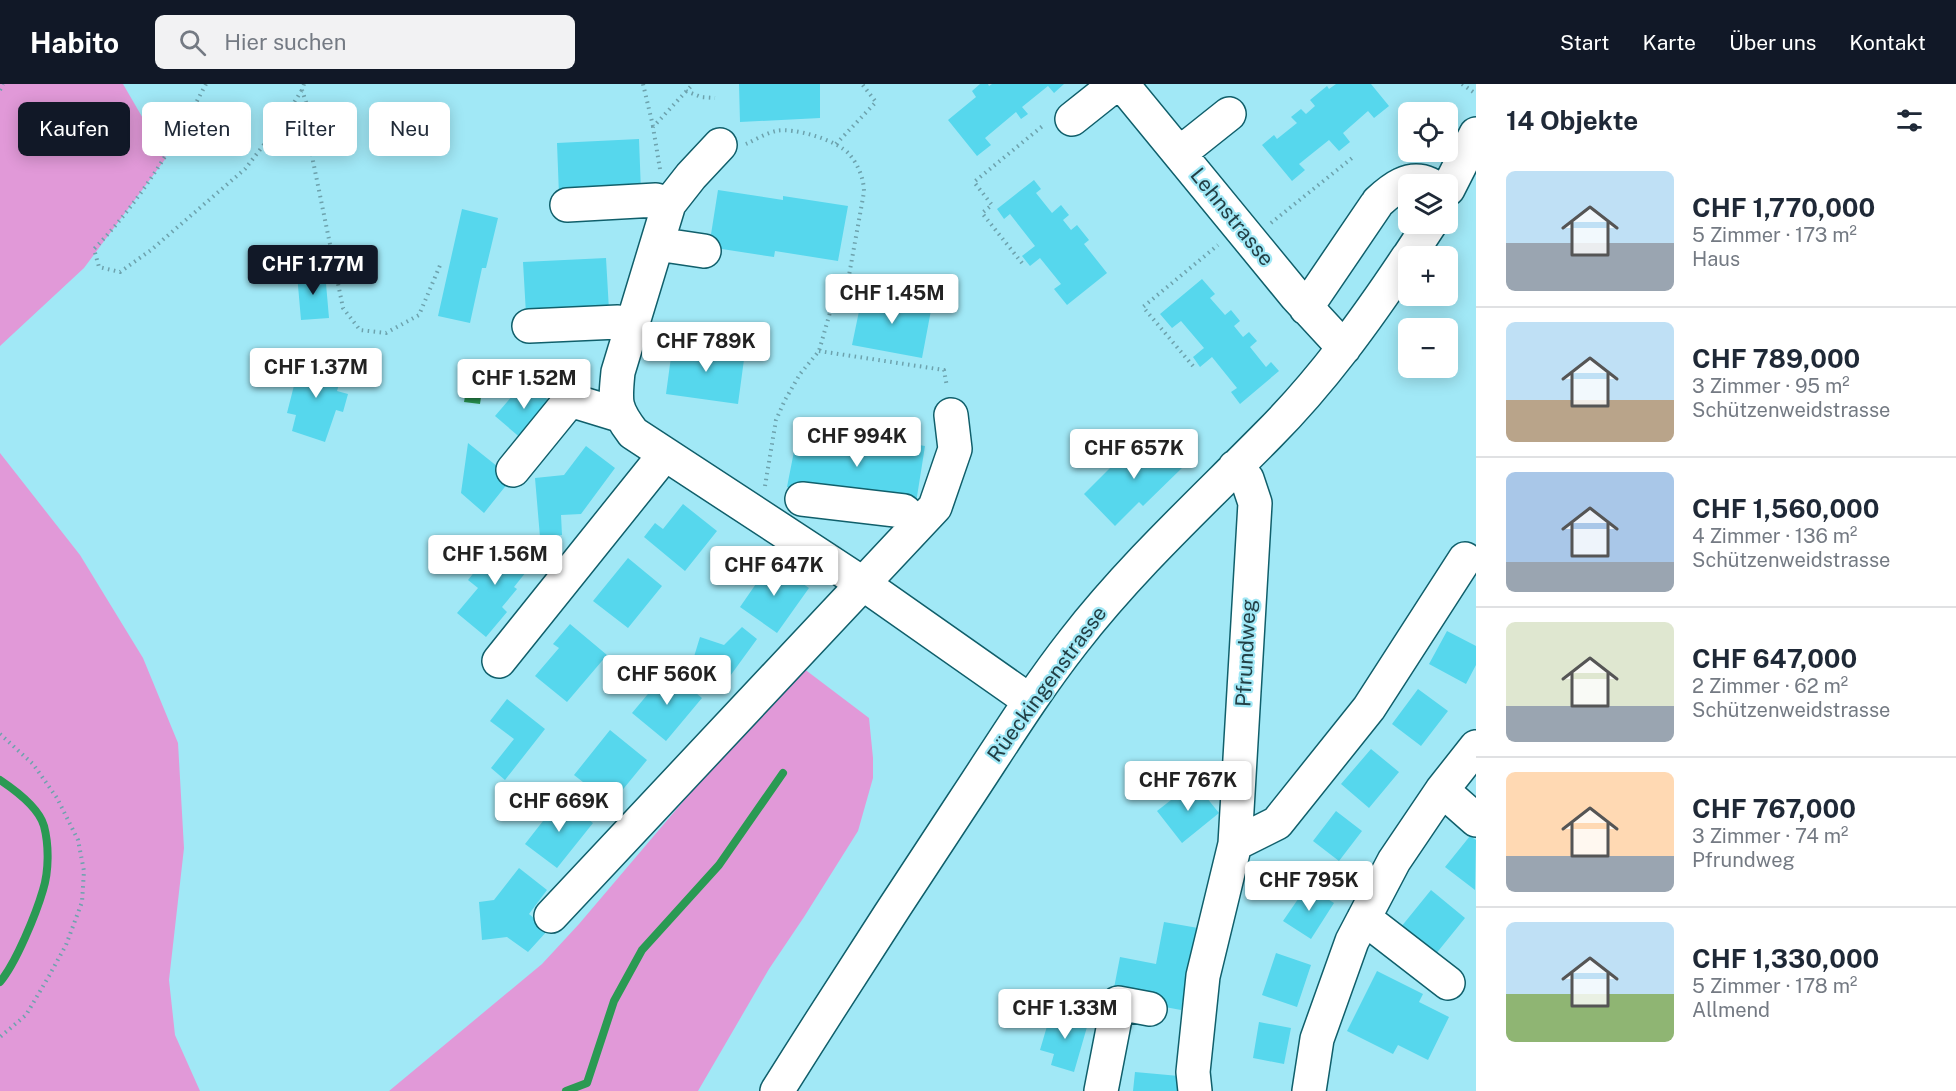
<!DOCTYPE html>
<html lang="de">
<head>
<meta charset="utf-8">
<style>
	body { margin:0; font-family:"Public Sans",sans-serif; background:#f2f2f3; color:#1f2937; height:100vh; display:flex; flex-direction:column; font-size:22px; white-space:nowrap }
	* { box-sizing:border-box; margin:0 }
	p { font-size:20px; color:#747a83 }
	.icon { flex:none; width:33px; height:33px; fill:none; stroke:currentColor; stroke-width:2; stroke-linecap:round; stroke-linejoin:round }
	.map { position:relative; flex:1; overflow:hidden }
	.drawer { display:flex; flex-direction:column; background:#fff; width:480px }
	.drawer>* { flex:none }
	.banner { position:absolute; left:18px; top:18px; width:570px; height:54px; display:flex; gap:12px }
	.buttons { position:absolute; left:1398px; top:18px; display:grid; gap:12px }
	.buttons a { display:grid; place-items:center; width:60px; height:60px; border-radius:9px; background:#fff; box-shadow:0 3px 15px #0003; font-size:30px }
	.price { position:absolute; translate:-50% -51px; padding:0 14px; border-radius:6px; background:#fff; color:#222; font-size:20px; line-height:39px; filter:drop-shadow(0 2px 3px #0008) }
	.price::after { content:''; position:absolute; left:50%; top:36px; width:18px; height:14px; margin-left:-9px; background:inherit; clip-path:polygon(0 0,100% 0,50% 100%) }
	.price.active { background:#111827; color:#fff }
	ul { padding:0; list-style:none }
	li { display:flex; align-items:center; gap:18px; height:150px; padding:0 30px }
	li+li { border-top:2px solid #e0e1e3 }
	li span { display:grid; place-items:center; flex:none; width:168px; height:120px; border-radius:9px; color:#555 }
	li>.icon { margin-inline-start:auto }
	span .icon { width:72px; height:72px; fill:#fffc; stroke-width:1 }
	li b { font-size:26px }
	h2 { display:flex; justify-content:space-between; align-items:center; height:72px; padding:0 30px; font-size:26px }
	.pill { padding:0 21px; border-radius:9px; background:#fff; box-shadow:0 3px 15px #0003; font-size:21px; line-height:54px }
	.pill.active { background:#111827; color:#fff }
	header { display:flex; align-items:center; gap:36px; box-sizing:border-box; height:84px; padding:0 30px; background:#111827; color:#fff }
	header strong { font-size:28px }
	nav { display:flex; gap:33px; margin-inline-start:auto; font-size:21px }
	.search { width:420px; height:54px; background:#f2f2f3; display:flex; align-items:center; gap:15px; box-sizing:border-box; padding:0 21px; border-radius:9px; color:#747a83; font-size:22px }
	main { display:flex; flex:1; min-height:0 }
	.map>svg:first-child { display:block }
	.green { fill:#e199d8 }
	.water { fill:#2a9a53 }
	.lines { fill:none; stroke-linecap:round; stroke-linejoin:round }
	.stream { stroke:#2a9a53; stroke-width:8 }
	.building { fill:#56d7ed }
	.minor-casing { stroke:#105f6b; stroke-width:36 }
	.path { stroke:#6da2ad; stroke-width:4; stroke-dasharray:1.5 4.5; stroke-linecap:butt }
	.minor { stroke:#fff; stroke-width:33 }
	.labels { text-anchor:middle; stroke-width:4.5; stroke-linejoin:round; paint-order:stroke }
	.street-label { font-size:21px; fill:#223f45; stroke:#a1e8f6 }
</style>
</head>
<body>
<header>
<strong>Habito</strong>
<div class="search"><svg class="icon" aria-label="search" viewBox="0 0 24 24"><circle cx="10" cy="10" r="6"/><path d="M15 15l6 6"/></svg>Hier suchen</div>
<nav><a>Start</a><a>Karte</a><a>Über uns</a><a>Kontakt</a></nav>
</header>
<main>
<div class="map">
<svg width="1476" height="1007" viewBox="0 0 1476 1007">
	<rect width="100%" height="100%" fill="#a1e8f6"/>
	<path class="green" d="M0 0H123L166 74 84 184 0 262Z
		M0 369 80 471 143 574 178 659 184 764 169 896 175 951 200 1007H0Z
		M799 581 869 634 873 674V694L858 747 804 833 769 885 698 1007H389L542 880 579 840Z"/>
	<path class="water" d="M469 290 484 292 480 320 464 318Z"/>
	<g class="lines">
		<path class="stream" d="M0 696C15 706 39 724 44 742 49 761 49 787 43 806 36 830 16 879 0 898
			M566 1007 587 999 614 917 642 866 719 781 783 689"/>
	</g>
	<path class="building" d="M739 0H820V34L740 38Z
		M980 0H988L989 2 992 0H1064L1054 9 1048 2 1022 23 1028 30 1021 35 1016 28 985 54 991 61 977 72 948 36 976 13 972 7Z
		M1336 0H1371L1389 22 1374 34 1368 27 1343 49 1350 58 1339 67 1329 56 1299 80 1305 86 1292 97 1262 61 1274 51 1277 55 1297 39 1291 33 1301 25 1306 30 1315 22 1310 16 1327 2 1329 5Z
		M639 55 641 108 559 111 557 59Z
		M1034 96 1041 105 1036 109 1052 129 1061 121 1069 131 1063 136 1071 146 1077 141 1089 156 1084 160 1107 189 1067 221 1054 205 1061 200 1040 174 1030 182 1022 172 1035 162 1010 130 1004 135 997 125Z
		M718 106 783 116V112L848 122 838 177 775 167 774 173 709 163Z
		M462 125 498 134 486 184H482L470 239 438 232Z
		M606 174 609 226 526 230 523 178Z
		M325 188 329 234 301 236 297 190Z
		M1202 195 1215 210 1210 214 1225 231 1231 226 1240 237 1234 242 1243 253 1249 248 1257 257 1250 263 1266 283 1271 278 1279 287 1240 320 1231 308 1237 304 1212 273 1200 283 1193 273 1204 264 1181 237 1172 244 1160 230Z
		M863 208 932 221 922 274 852 261Z
		M673 258 745 268 738 320 666 310Z
		M300 278 344 283 337 307 348 310 343 328 336 326 325 358 292 347 296 331 287 329Z
		M525 297 553 320 523 356 495 332Z
		M798 347 859 358 860 351 925 362 916 419 848 415 787 403Z
		M1153 350 1184 382 1143 422 1139 418 1115 442 1084 410 1125 369 1129 373Z
		M468 359 512 394 484 429 461 409Z
		M586 362 615 384 581 430 561 431 562 451 540 453 535 394 564 391Z
		M683 420 717 447 685 487 644 453 655 439 663 445Z
		M503 452 534 478 514 503 517 505 502 523 507 528 486 553 457 529 478 504 468 496Z
		M628 474 662 502 628 544 593 517Z
		M771 478 809 504 777 549 740 523Z
		M570 540 607 571 567 618 535 592 559 564 553 560Z
		M742 543 757 555 725 599 693 576 700 553 724 561Z
		M1447 547 1476 562V581L1466 600 1429 580Z
		M668 586 702 614 666 657 632 629Z
		M1418 605 1448 627 1421 662 1392 640Z
		M507 615 545 645 505 696 491 684 514 655 490 637Z
		M610 646 647 676 611 720 574 691Z
		M1371 665 1399 688 1369 724 1341 700Z
		M1194 698 1219 729 1182 759 1157 727Z
		M561 714 593 739 557 784 525 760Z
		M1336 727 1362 747 1339 777 1313 757Z
		M1470 752 1476 756 1475 806 1445 783Z
		M519 784 547 806 529 830 548 846 528 868 507 853 482 856 479 818 494 816Z
		M1307 802 1334 819 1311 855 1283 837Z
		M1431 806 1465 834 1435 871 1401 843Z
		M1164 838 1198 844 1181 926 1149 920 1114 904 1120 873 1156 880Z
		M1276 869 1311 881 1297 923 1262 911Z
		M1377 887 1423 910 1419 918 1449 933 1428 976 1398 961 1393 970 1347 947Z
		M1066 929 1089 936 1074 988 1051 981 1054 970 1040 966 1050 932 1064 936Z
		M1259 938 1291 944 1284 980 1253 974Z
		M1135 988 1179 992 1177 1007H1133Z"/>
	<g class="lines">
		<g class="minor-casing">
			<path id="minor" d="M1122 0 1296 212 1344 264
				M1072 35 1116 0
				M720 61 691 92 669 120 618 288C615 318 614 324 633 349L862 499 1030 617
				M1180 69 1229 30
				M1448 105 1476 50
				M1378 118C1392 105 1409 91 1429 100
				M567 121 656 116 669 120
				M657 160 704 167
				M1409 172 1430 140
				M1306 224 1376 121
				M529 242 618 238 632 241
				M513 386 570 316 619 331
				M802 415 904 427 918 440
				M499 577 665 370
				M1442 706 1476 736
				M1235 760 1277 739 1369 624 1465 475
				M551 832 935 423 955 365 951 331
				M1364 834 1448 899
				M777 1007C838 910 900 814 963 719 999 665 1033 609 1073 558 1131 483 1202 418 1268 351 1322 297 1366 236 1408 173
				M1101 1007 1118 919 1150 925
				M1195 1007 1193 988 1203 892 1235 760 1255 419 1247 395 1235 383
				M1309 1007 1317 955 1352 857 1394 777 1442 706 1476 663"/>
		</g>
		<path class="path" d="M206 0C175 59 141 117 94 165L99 183 120 188 151 166 245 85 283 36 302 6
			M304 0 302 6 307 21 313 77 343 224 360 246 386 249 419 231 441 179
			M643 0 653 42
			M1462 0 1476 10
			M0 6 3 0
			M686 7 701 13 715 14
			M746 60C755 56 766 49 776 47 793 43 837 56 849 70 858 80 864 95 864 108L848 197 835 211 819 267 800 290 785 316 776 336 765 402
			M836 60 876 18 862 0
			M660 85 653 43 693 0
			M1271 139 1352 74
			M1022 179 982 129 992 121 974 98 1045 40
			M819 267 944 286 947 303
			M1193 282 1143 223 1218 161
			M0 650 33 680 57 714 78 756 84 787 82 818 66 861 49 892 26 931 0 953"/>
		<use href="#minor" class="minor"/>
	</g>
	<g class="labels">
		<g class="street-label">
			<text transform="translate(1232 133) rotate(51)" y="7">Lehnstrasse</text>
			<text transform="translate(1246 569) rotate(-87)" y="7">Pfrundweg</text>
			<text transform="translate(1047 600) rotate(-54)" y="7">Rüeckingenstrasse</text>
		</g>
	</g>
</svg>
<div class="buttons">
<a><svg class="icon" aria-label="locate" viewBox="0 0 24 24"><circle cx="12" cy="12" r="6"/><path d="M12 2v4M12 18v4M2 12h4M18 12h4"/></svg></a>
<a><svg class="icon" aria-label="layers" viewBox="0 0 24 24"><path d="M12 4l9 5-9 5-9-5zM3 14l9 5 9-5"/></svg></a>
<a>+</a>
<a>−</a>
</div>
<b class="price active" style="left:313px;top:212px">CHF 1.77M</b>
<b class="price" style="left:892px;top:241px">CHF 1.45M</b>
<b class="price" style="left:706px;top:289px">CHF 789K</b>
<b class="price" style="left:316px;top:315px">CHF 1.37M</b>
<b class="price" style="left:524px;top:326px">CHF 1.52M</b>
<b class="price" style="left:857px;top:384px">CHF 994K</b>
<b class="price" style="left:1134px;top:396px">CHF 657K</b>
<b class="price" style="left:495px;top:502px">CHF 1.56M</b>
<b class="price" style="left:774px;top:513px">CHF 647K</b>
<b class="price" style="left:667px;top:622px">CHF 560K</b>
<b class="price" style="left:1188px;top:728px">CHF 767K</b>
<b class="price" style="left:559px;top:749px">CHF 669K</b>
<b class="price" style="left:1309px;top:828px">CHF 795K</b>
<b class="price" style="left:1065px;top:956px">CHF 1.33M</b>
<div class="banner">
<a class="pill active">Kaufen</a>
<a class="pill">Mieten</a>
<a class="pill">Filter</a>
<a class="pill">Neu</a>
</div>
</div>
<section class="drawer">
<h2>14 Objekte<svg class="icon" aria-label="filters" viewBox="0 0 24 24"><path d="M4 7h16M4 17h16"/><circle cx="9" cy="7" r="2"/><circle cx="15" cy="17" r="2"/></svg></h2>
<ul>
<li><span style="background:linear-gradient(#bfe0f5 60%,#9aa5b1 0)"><svg class="icon" aria-label="home" viewBox="0 0 24 24"><path d="M3 11l9-7 9 7M6 9v11h12V9"/></svg></span><div><b>CHF 1,770,000</b><p>5 Zimmer · 173 m²</p><p>Haus</p></div></li>
<li><span style="background:linear-gradient(#bfe0f5 65%,#b9a48a 0)"><svg class="icon" aria-label="home" viewBox="0 0 24 24"><path d="M3 11l9-7 9 7M6 9v11h12V9"/></svg></span><div><b>CHF 789,000</b><p>3 Zimmer · 95 m²</p><p>Schützenweidstrasse</p></div></li>
<li><span style="background:linear-gradient(#a9c7e8 75%,#9aa5b1 0)"><svg class="icon" aria-label="home" viewBox="0 0 24 24"><path d="M3 11l9-7 9 7M6 9v11h12V9"/></svg></span><div><b>CHF 1,560,000</b><p>4 Zimmer · 136 m²</p><p>Schützenweidstrasse</p></div></li>
<li><span style="background:linear-gradient(#dfe7d0 70%,#9aa5b1 0)"><svg class="icon" aria-label="home" viewBox="0 0 24 24"><path d="M3 11l9-7 9 7M6 9v11h12V9"/></svg></span><div><b>CHF 647,000</b><p>2 Zimmer · 62 m²</p><p>Schützenweidstrasse</p></div></li>
<li><span style="background:linear-gradient(#ffd9b3 70%,#9aa5b1 0)"><svg class="icon" aria-label="home" viewBox="0 0 24 24"><path d="M3 11l9-7 9 7M6 9v11h12V9"/></svg></span><div><b>CHF 767,000</b><p>3 Zimmer · 74 m²</p><p>Pfrundweg</p></div></li>
<li><span style="background:linear-gradient(#bfe0f5 60%,#8fb573 0)"><svg class="icon" aria-label="home" viewBox="0 0 24 24"><path d="M3 11l9-7 9 7M6 9v11h12V9"/></svg></span><div><b>CHF 1,330,000</b><p>5 Zimmer · 178 m²</p><p>Allmend</p></div></li>
</ul>
</section>
</main>
</body>
</html>
